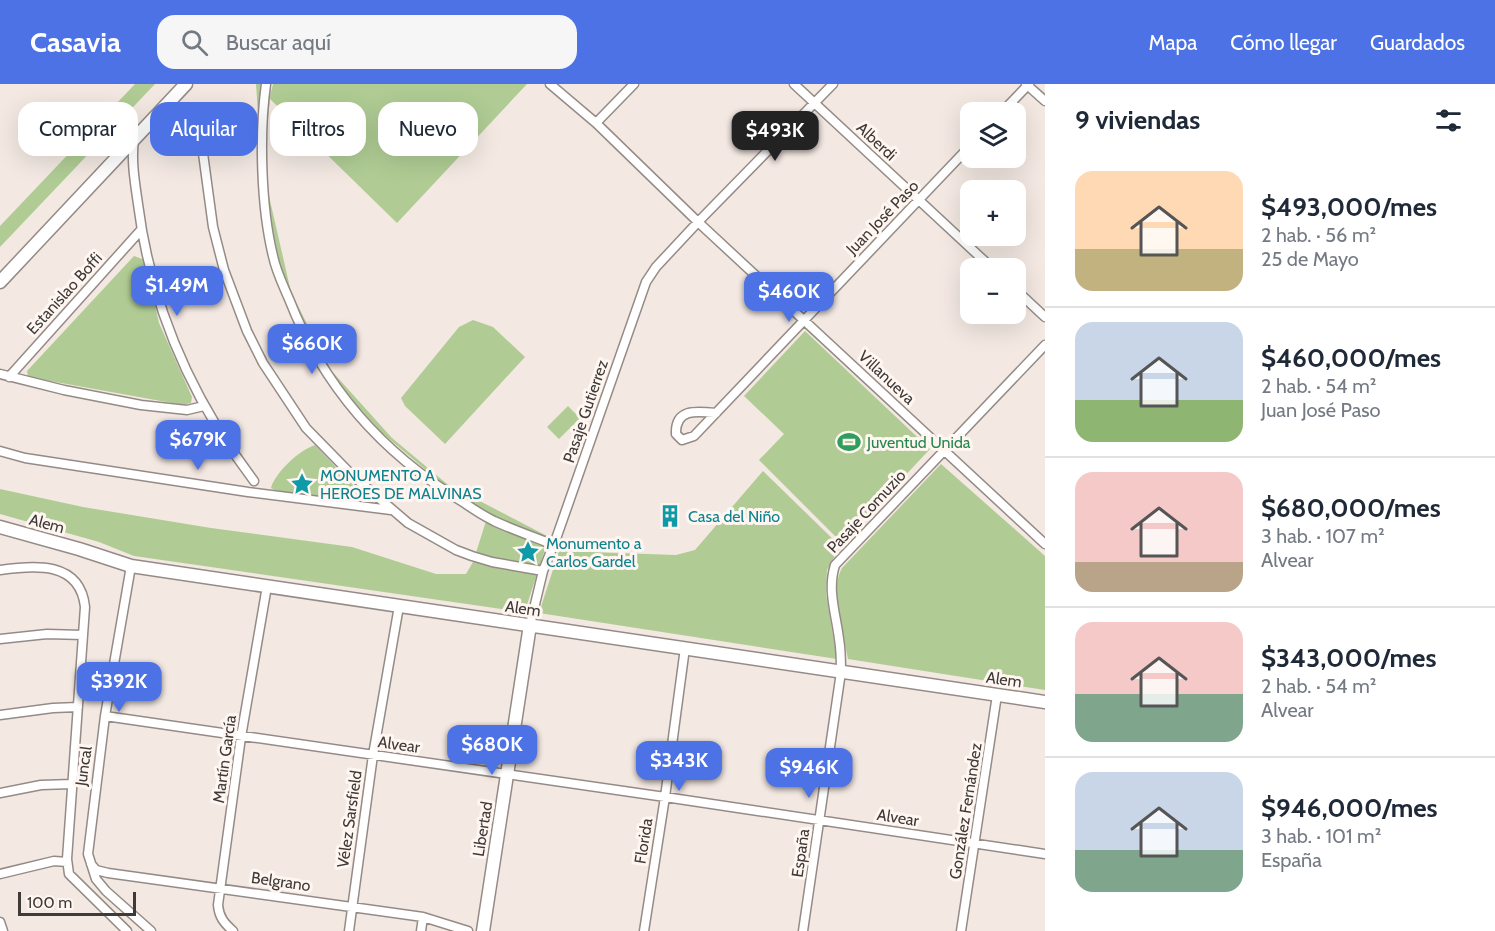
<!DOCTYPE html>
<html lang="es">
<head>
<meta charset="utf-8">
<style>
	body { margin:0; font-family:Cabin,sans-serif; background:#f6f6f7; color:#1f2937; height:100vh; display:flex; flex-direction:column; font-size:22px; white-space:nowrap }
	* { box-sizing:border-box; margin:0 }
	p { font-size:20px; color:#747a83 }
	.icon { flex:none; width:33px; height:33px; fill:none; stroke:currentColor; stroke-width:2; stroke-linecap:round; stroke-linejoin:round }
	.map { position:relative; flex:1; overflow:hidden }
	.sheet { display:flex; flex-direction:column; background:#fff; width:450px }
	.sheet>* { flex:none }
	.top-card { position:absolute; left:18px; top:18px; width:570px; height:54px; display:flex; gap:12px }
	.tools { position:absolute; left:960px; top:18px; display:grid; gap:12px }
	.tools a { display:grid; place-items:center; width:66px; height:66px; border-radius:12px; background:#fff; box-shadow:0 6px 24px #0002; font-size:30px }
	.scale { position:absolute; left:18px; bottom:15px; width:118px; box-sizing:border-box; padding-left:6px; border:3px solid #3e3a37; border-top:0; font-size:16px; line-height:21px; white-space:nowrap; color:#3e3a37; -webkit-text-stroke:4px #fff6f1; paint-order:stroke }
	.price { position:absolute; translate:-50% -51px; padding:0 14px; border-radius:12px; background:#4c72e5; color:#fff; font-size:20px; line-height:39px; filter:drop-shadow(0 2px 3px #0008) }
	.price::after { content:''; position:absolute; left:50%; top:36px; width:18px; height:14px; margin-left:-9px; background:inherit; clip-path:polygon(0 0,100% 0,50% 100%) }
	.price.active { background:#222; color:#fff }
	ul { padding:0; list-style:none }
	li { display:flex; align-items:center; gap:18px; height:150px; padding:0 30px }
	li+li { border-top:2px solid #e0e1e3 }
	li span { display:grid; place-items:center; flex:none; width:168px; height:120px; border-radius:18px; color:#555 }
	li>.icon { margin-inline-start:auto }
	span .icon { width:72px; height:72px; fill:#fffc; stroke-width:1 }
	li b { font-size:26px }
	h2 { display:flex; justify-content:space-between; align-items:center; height:72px; padding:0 30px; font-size:26px }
	.pill { padding:0 21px; border-radius:18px; background:#fff; box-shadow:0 6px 24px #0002; font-size:21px; line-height:54px }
	.pill.active { background:#4c72e5; color:#fff }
	header { display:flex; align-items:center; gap:36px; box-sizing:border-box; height:84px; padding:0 30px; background:#4c72e5; color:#fff }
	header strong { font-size:28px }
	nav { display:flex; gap:33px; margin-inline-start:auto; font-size:21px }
	.search { width:420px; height:54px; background:#f6f6f7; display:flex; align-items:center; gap:15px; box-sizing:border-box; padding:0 21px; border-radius:18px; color:#747a83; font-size:22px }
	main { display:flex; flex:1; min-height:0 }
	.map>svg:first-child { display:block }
	.green { fill:#b0cc94 }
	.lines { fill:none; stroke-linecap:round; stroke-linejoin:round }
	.minor-casing { stroke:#958b86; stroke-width:11 }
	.secondary-casing { stroke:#958b86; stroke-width:15 }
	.minor { stroke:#fff; stroke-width:8 }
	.secondary { stroke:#fff; stroke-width:12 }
	.labels { text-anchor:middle; stroke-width:6; stroke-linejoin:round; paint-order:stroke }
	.street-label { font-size:16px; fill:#3e3a37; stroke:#fff6f1 }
	.leisure-label { font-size:16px; fill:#27864d; stroke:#fff6f1; text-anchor:start }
	.culture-label { font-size:16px; fill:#0d838f; stroke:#fff6f1; text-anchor:start }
</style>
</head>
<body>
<header>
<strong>Casavia</strong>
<div class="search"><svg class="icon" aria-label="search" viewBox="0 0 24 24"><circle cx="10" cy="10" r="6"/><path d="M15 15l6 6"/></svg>Buscar aquí</div>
<nav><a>Mapa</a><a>Cómo llegar</a><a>Guardados</a></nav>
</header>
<main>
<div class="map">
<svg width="1045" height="847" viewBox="0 0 1045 847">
	<rect width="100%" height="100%" fill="#f3e8e2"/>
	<path class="green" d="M135 0H155L0 163V142Z
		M256 0H271L270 12 273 0H527L397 139 270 15 263 86 291 208 329 284 392 354 447 400 549 453 526 524 523 528 134 472 99 458 0 430V405L83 423 211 444 352 463 436 490H466L473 478 486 437 381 348 324 285 286 206 263 105Z
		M134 172 145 176 159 239 192 313 191 319 183 321 28 293 27 287Z
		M473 236 493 243 525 273 445 360 405 322 401 314 459 243Z
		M805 247 930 365 842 459 759 376 784 350 744 312Z
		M568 322 580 334 559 355 547 343Z
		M315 361 354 402 355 411 351 416 334 417 278 408 271 404C275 389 299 366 315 361Z
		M941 380 1045 472V606L848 575C843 547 828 511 842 484Z
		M763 387 840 462 827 486 826 510 837 575 539 529 559 467 676 471 695 466Z"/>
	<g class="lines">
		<g class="minor-casing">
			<path id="minor" d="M266 0C259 50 261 123 273 172 276 187 283 201 289 215 323 302 383 370 463 418 473 425 484 432 494 437 514 446 534 453 554 461
				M550 0 596 39 698 138 1045 460
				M794 0 992 184
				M1026 0 1045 17
				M164 23 193 49 202 62 213 143 224 186 247 247 263 279 306 344 352 391 408 439 456 466 472 472 492 478 543 487
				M1002 28 1029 0
				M596 39 634 0
				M134 56C131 77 135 99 138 120 151 223 191 314 254 397
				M1016 206 1045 233
				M0 290 64 306 141 321 187 326 204 322
				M9 293 141 146
				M716 329C697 327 675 324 676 350L682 356 694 352 970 62
				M0 367 25 374 248 408 391 426
				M131 482 105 632 88 770 96 795 106 807 151 847
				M0 486C35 481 80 477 85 523L67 775 69 790 127 847
				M530 541 543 487 557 452 646 198 656 183 698 138 833 0
				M0 555 47 550 83 551
				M0 631 53 624 78 623
				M105 632 665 713 1045 770
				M0 709 41 701 72 700
				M91 780 96 786 108 789 423 833 468 847
				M0 790 54 777 67 778
				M0 838 3 847
				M233 847C224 839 219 833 218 821L241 653 267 502
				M349 847 373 671 399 522
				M421 847 423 833
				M644 847 665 713 685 564
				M803 847 841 588C841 577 841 566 839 555 836 530 827 506 835 481L1045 261
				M961 847 997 611"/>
		</g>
		<g class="secondary-casing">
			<path id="secondary" d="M0 198 186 0
				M0 443 79 465 131 482 1045 618
				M483 847 530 541"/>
		</g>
		<use href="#minor" class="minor"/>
		<use href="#secondary" class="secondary"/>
	</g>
	<defs>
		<g id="stadium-bare" transform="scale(1.8)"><path d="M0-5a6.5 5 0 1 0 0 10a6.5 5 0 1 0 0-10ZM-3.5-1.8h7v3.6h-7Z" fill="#2e9e5b" stroke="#fff6f1" stroke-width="2.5" paint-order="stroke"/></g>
		<g id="sight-bare" transform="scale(1.8)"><path d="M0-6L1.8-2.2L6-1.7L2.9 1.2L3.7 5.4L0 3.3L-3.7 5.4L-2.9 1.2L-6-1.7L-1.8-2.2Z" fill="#0f9aa8" stroke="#fff6f1" stroke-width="2.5" paint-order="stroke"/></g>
		<g id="building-bare" transform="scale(1.8)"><path d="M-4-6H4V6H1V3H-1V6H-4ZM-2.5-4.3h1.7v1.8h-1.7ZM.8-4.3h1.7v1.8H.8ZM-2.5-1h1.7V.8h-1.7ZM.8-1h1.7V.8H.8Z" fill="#0f9aa8" stroke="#fff6f1" stroke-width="2.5" paint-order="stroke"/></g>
	</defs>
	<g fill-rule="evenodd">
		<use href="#stadium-bare" x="849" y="358"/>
		<use href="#sight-bare" x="302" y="400"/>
		<use href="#building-bare" x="670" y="432"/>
		<use href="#sight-bare" x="528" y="468"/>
	</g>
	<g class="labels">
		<g class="street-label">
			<text transform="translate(877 57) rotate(43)" y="6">Alberdi</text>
			<text transform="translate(882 133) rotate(-46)" y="6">Juan José Paso</text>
			<text transform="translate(64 209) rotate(-48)" y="6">Estanislao Boffi</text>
			<text transform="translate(887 293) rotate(43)" y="6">Villanueva</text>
			<text transform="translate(585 327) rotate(-71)" y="6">Pasaje Gutierrez</text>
			<text transform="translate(866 427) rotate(-47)" y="6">Pasaje Comuzio</text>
			<text transform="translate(47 439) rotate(15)" y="6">Alem</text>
			<text transform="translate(523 524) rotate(8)" y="6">Alem</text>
			<text transform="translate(1004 595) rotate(8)" y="6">Alem</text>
			<text transform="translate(399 660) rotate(8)" y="6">Alvear</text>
			<text transform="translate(224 675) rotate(-82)" y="6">Martín García</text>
			<text transform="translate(83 682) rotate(-82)" y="6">Juncal</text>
			<text transform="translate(965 727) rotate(-81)" y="6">González Fernández</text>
			<text transform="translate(898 733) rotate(9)" y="6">Alvear</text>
			<text transform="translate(349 735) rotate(-82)" y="6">Vélez Sarsfield</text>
			<text transform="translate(482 745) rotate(-81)" y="6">Libertad</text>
			<text transform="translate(643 757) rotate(-81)" y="6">Florida</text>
			<text transform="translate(800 769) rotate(-82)" y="6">España</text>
			<text transform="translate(281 797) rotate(8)" y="6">Belgrano</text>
		</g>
		<g class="leisure-label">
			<text x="867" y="364">Juventud Unida</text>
		</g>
		<g class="culture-label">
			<text x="320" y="397">MONUMENTO A<tspan x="320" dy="18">HEROES DE MALVINAS</tspan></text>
			<text x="688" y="438">Casa del Niño</text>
			<text x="546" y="465">Monumento a<tspan x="546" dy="18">Carlos Gardel</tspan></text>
		</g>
	</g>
</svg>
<div class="tools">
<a><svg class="icon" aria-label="layers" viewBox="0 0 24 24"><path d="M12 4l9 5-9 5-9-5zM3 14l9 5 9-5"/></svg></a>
<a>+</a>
<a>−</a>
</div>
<div class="scale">100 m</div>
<b class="price active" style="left:775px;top:78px">$493K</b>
<b class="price" style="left:177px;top:233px">$1.49M</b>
<b class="price" style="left:789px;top:239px">$460K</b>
<b class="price" style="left:312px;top:291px">$660K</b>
<b class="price" style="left:198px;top:387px">$679K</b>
<b class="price" style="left:119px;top:629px">$392K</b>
<b class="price" style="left:492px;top:692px">$680K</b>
<b class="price" style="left:679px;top:708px">$343K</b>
<b class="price" style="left:809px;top:715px">$946K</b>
<div class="top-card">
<a class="pill">Comprar</a>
<a class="pill active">Alquilar</a>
<a class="pill">Filtros</a>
<a class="pill">Nuevo</a>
</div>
</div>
<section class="sheet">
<h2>9 viviendas<svg class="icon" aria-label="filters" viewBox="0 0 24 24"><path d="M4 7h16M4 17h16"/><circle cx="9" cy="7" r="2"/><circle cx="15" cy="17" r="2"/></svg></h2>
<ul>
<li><span style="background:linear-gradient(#ffd9b3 65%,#c2b280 0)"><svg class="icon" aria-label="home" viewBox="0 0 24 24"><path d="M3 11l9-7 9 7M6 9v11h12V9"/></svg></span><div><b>$493,000/mes</b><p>2 hab. · 56 m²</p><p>25 de Mayo</p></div></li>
<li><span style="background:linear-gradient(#c9d6e8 65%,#8fb573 0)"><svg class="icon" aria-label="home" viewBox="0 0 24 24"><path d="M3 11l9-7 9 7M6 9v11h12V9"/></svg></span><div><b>$460,000/mes</b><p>2 hab. · 54 m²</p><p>Juan José Paso</p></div></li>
<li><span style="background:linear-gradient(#f6c9c9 75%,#b9a48a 0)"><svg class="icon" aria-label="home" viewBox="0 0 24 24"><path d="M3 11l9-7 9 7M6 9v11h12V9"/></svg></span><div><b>$680,000/mes</b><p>3 hab. · 107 m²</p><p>Alvear</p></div></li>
<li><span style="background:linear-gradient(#f6c9c9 60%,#7fa58c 0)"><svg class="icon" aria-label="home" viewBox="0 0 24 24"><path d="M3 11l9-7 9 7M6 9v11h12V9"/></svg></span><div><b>$343,000/mes</b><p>2 hab. · 54 m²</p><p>Alvear</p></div></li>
<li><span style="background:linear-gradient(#c9d6e8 65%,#7fa58c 0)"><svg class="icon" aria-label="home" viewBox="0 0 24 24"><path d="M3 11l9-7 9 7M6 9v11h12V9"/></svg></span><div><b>$946,000/mes</b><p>3 hab. · 101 m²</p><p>España</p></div></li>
</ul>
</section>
</main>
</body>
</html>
